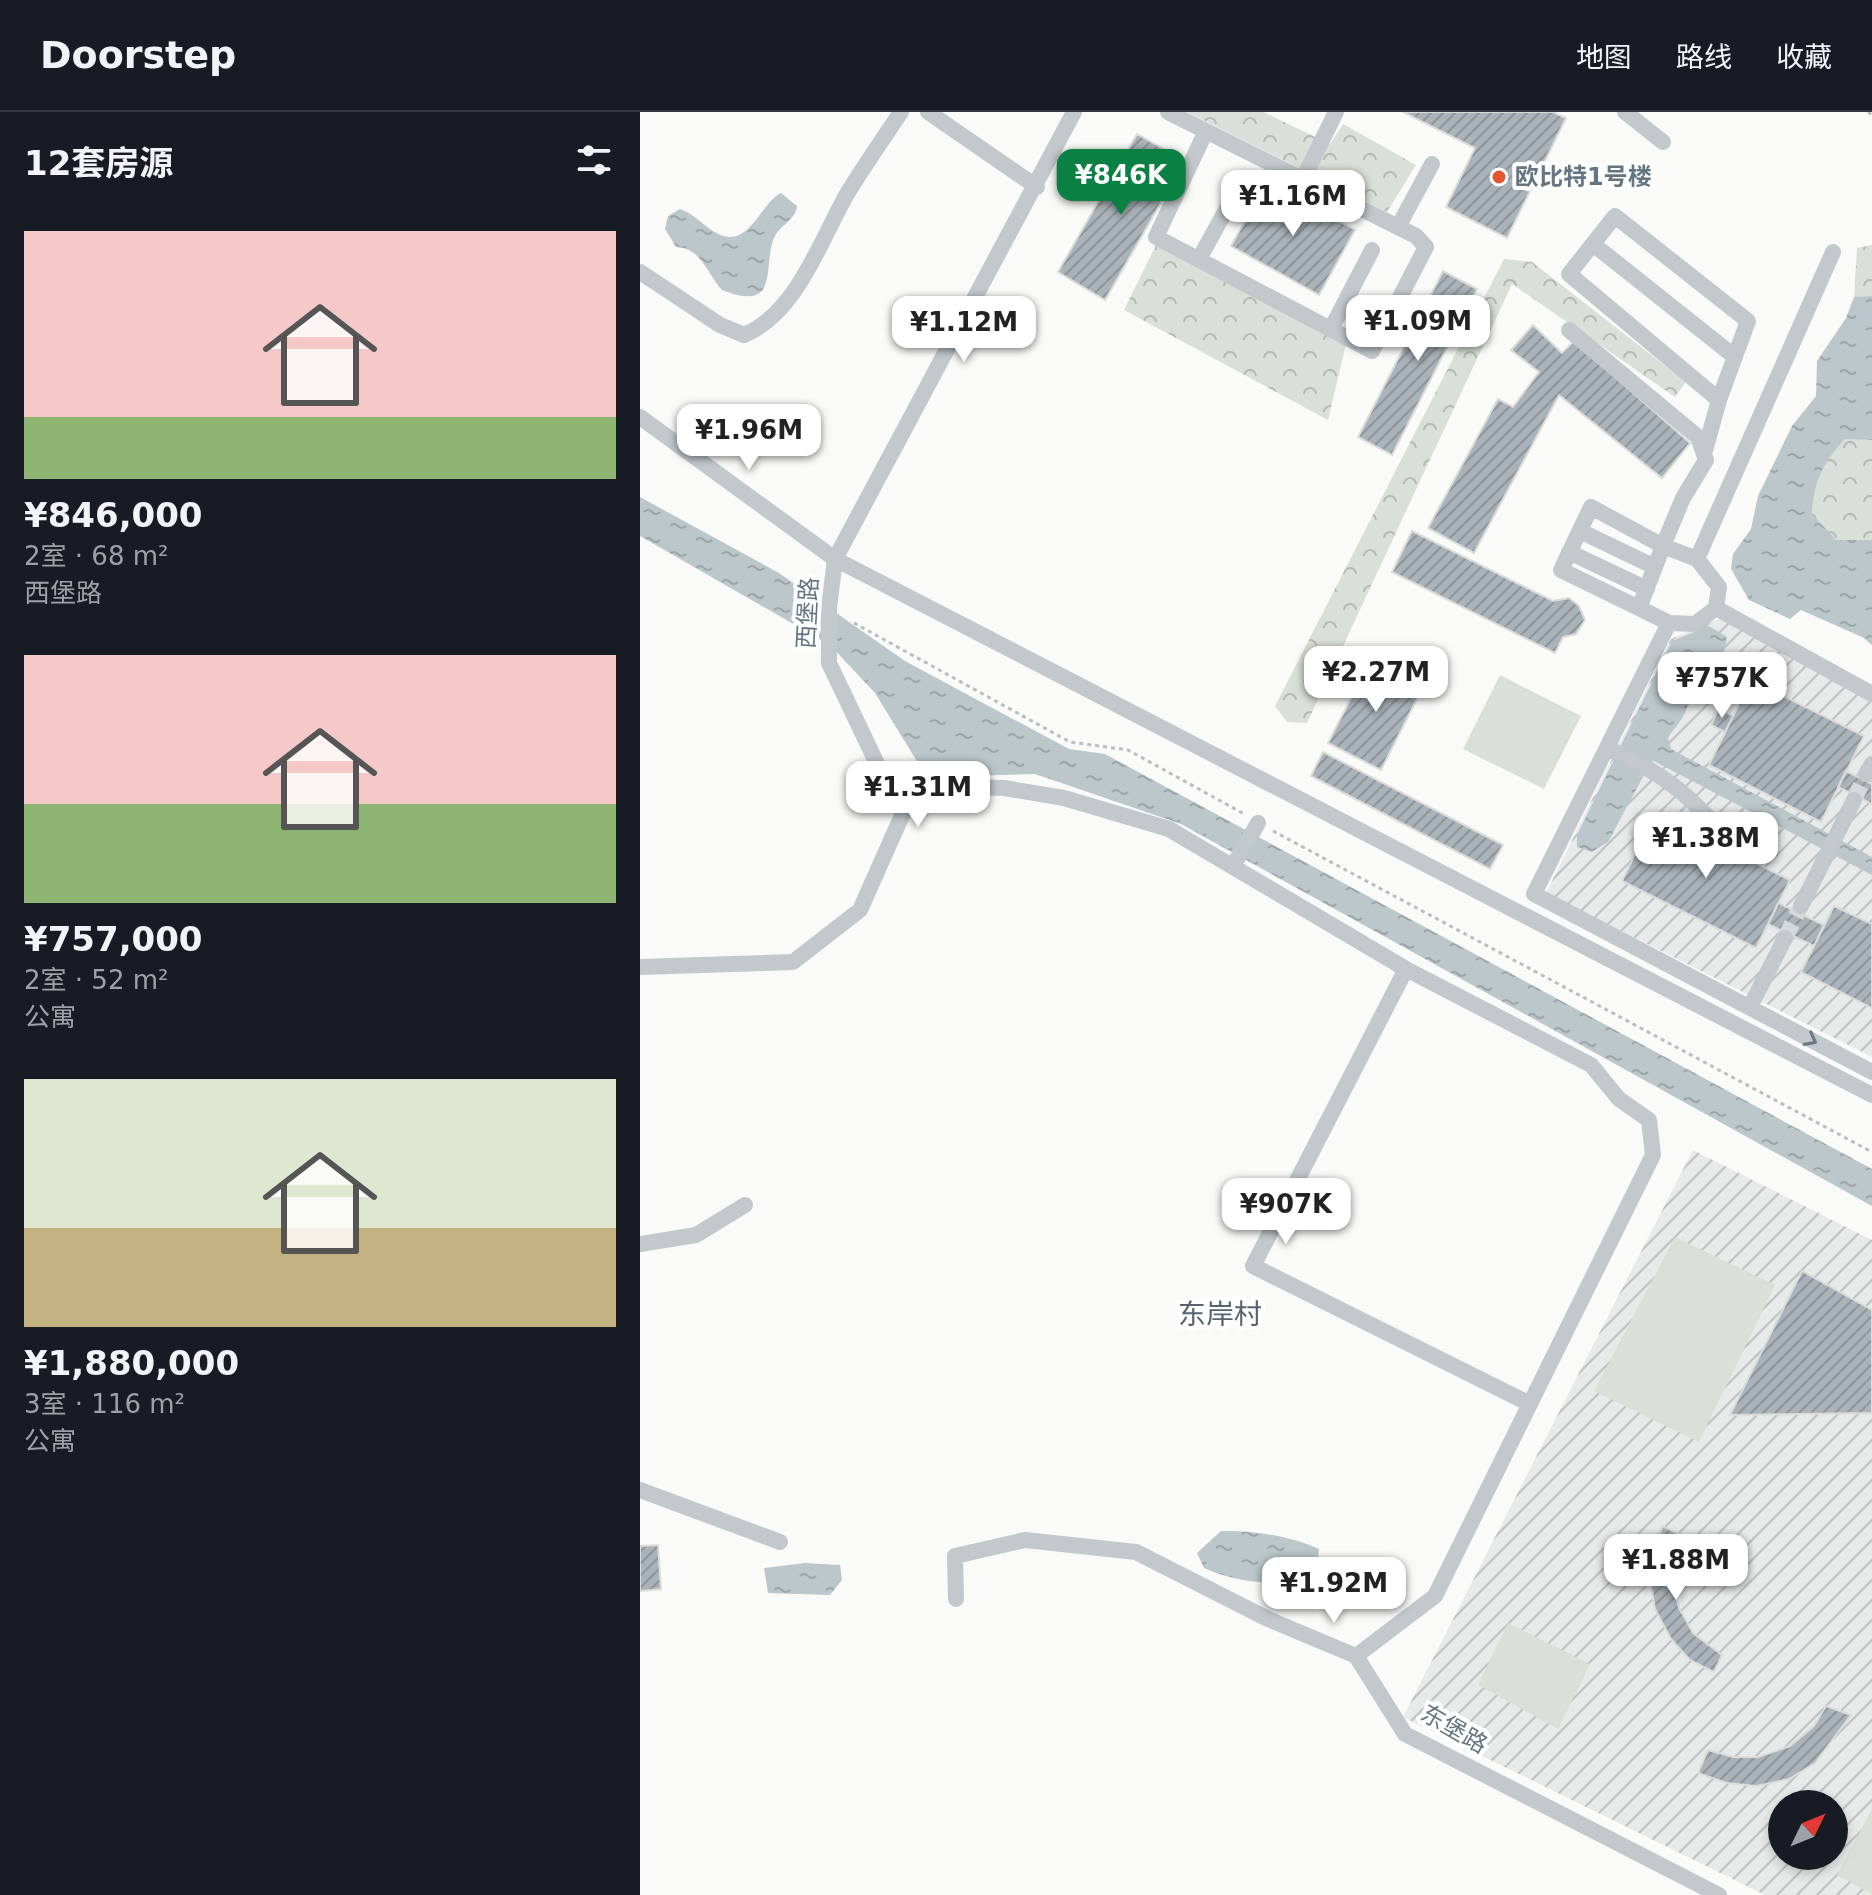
<!DOCTYPE html>
<html lang="zh">
<head>
<meta charset="utf-8">
<style>
	body { margin:0; font-family:"DejaVu Sans","Noto Sans SC",sans-serif; background:#242831; color:#f1f3f6; height:100vh; display:flex; flex-direction:column; font-size:30px; white-space:nowrap }
	* { box-sizing:border-box; margin:0 }
	p { font-size:26px; color:#9ea1a6 }
	.icon { flex:none; width:44px; height:44px; fill:none; stroke:currentColor; stroke-width:2; stroke-linecap:round; stroke-linejoin:round }
	.map { position:relative; flex:1; overflow:hidden }
	.drawer { display:flex; flex-direction:column; background:#171b24; width:640px }
	.drawer>* { flex:none }
	.needle { width:52px; rotate:47deg }
	.tools { position:absolute; left:1128px; top:1678px; display:grid; gap:16px }
	.tools a { display:grid; place-items:center; width:80px; height:80px; border-radius:50%; background:#171b24; box-shadow:0 4px 12px #0003; font-size:40px }
	.price { position:absolute; translate:-50% -68px; padding:0 18px; border-radius:16px; background:#fff; color:#222; font-size:26px; line-height:52px; filter:drop-shadow(0 2px 4px #0008) }
	.price::after { content:''; position:absolute; left:50%; top:48px; width:24px; height:18px; margin-left:-12px; background:inherit; clip-path:polygon(0 0,100% 0,50% 100%) }
	.price.selected { background:#0b8043; color:#fff }
	ul { padding:0; list-style:none }
	li { display:grid; align-content:center; gap:16px; height:424px; padding:0 24px }
	li span { display:grid; place-items:center; height:248px; border-radius:0px; color:#555 }
	li>.icon { margin-inline-start:auto }
	span .icon { width:144px; height:144px; fill:#fffc; stroke-width:1 }
	li b { font-size:34px }
	h2 { display:flex; justify-content:space-between; align-items:center; height:96px; padding:0 24px; font-size:34px }
	header { display:flex; align-items:center; gap:48px; box-sizing:border-box; height:112px; padding:0 40px; background:#171b24; border-bottom:2px solid #363941 }
	header strong { font-size:38px }
	nav { display:flex; gap:44px; margin-inline-start:auto; font-size:28px }
	main { display:flex; flex:1; min-height:0 }
	.map>svg:first-child { display:block }
	.industrial { fill:url(#industrial-furrows); fill-rule:evenodd }
	.forest { fill:url(#forest-crowns) }
	.pitch { fill:#dadfd7 }
	.water { fill:url(#water-ripples) }
	.building { fill:url(#building-hatch); stroke:#dcdcda; stroke-width:2 }
	.lines { fill:none; stroke-linecap:round; stroke-linejoin:round }
	.minor-tunnel { stroke:#d5d9db; stroke-width:16; stroke-dasharray:16 8; stroke-linecap:butt }
	.path { stroke:#bbbfc2; stroke-width:3; stroke-dasharray:4 4; stroke-linecap:butt }
	.minor { stroke:#c3c8cc; stroke-width:16 }
	.oneway { stroke:#6a7a87 }
	.poi-dot { fill:#e4572e; stroke:#fff; stroke-width:3 }
	.labels { text-anchor:middle; stroke-width:8; stroke-linejoin:round; paint-order:stroke }
	.poi-label { font-size:24px; font-weight:bold; fill:#657683; stroke:#fff; text-anchor:start }
	.street-label { font-size:24px; fill:#657683; stroke:#fff }
	.quarter-label { font-size:28px; fill:#57646e; stroke:#fff }
</style>
</head>
<body>
<header>
<strong>Doorstep</strong>
<nav><a>地图</a><a>路线</a><a>收藏</a></nav>
</header>
<main>
<section class="drawer">
<h2>12套房源<svg class="icon" aria-label="filters" viewBox="0 0 24 24"><path d="M4 7h16M4 17h16"/><circle cx="9" cy="7" r="2"/><circle cx="15" cy="17" r="2"/></svg></h2>
<ul>
<li><span style="background:linear-gradient(#f6c9c9 75%,#8fb573 0)"><svg class="icon" aria-label="home" viewBox="0 0 24 24"><path d="M3 11l9-7 9 7M6 9v11h12V9"/></svg></span><div><b>¥846,000</b><p>2室 · 68 m²</p><p>西堡路</p></div></li>
<li><span style="background:linear-gradient(#f6c9c9 60%,#8fb573 0)"><svg class="icon" aria-label="home" viewBox="0 0 24 24"><path d="M3 11l9-7 9 7M6 9v11h12V9"/></svg></span><div><b>¥757,000</b><p>2室 · 52 m²</p><p>公寓</p></div></li>
<li><span style="background:linear-gradient(#dfe7d0 60%,#c2b280 0)"><svg class="icon" aria-label="home" viewBox="0 0 24 24"><path d="M3 11l9-7 9 7M6 9v11h12V9"/></svg></span><div><b>¥1,880,000</b><p>3室 · 116 m²</p><p>公寓</p></div></li>
</ul>
</section>
<div class="map">
<svg width="1232" height="1783" viewBox="0 0 1232 1783">
	<defs>
		<pattern id="industrial-furrows" width="10" height="10" patternUnits="userSpaceOnUse" patternTransform="scale(2)"><rect width="10" height="10" fill="#e8e9e9"/><path d="M-1 1l2-2M0 10L10 0M9 11l2-2" fill="none" stroke="#c0c1c2"/></pattern>
		<pattern id="forest-crowns" width="20" height="18" patternUnits="userSpaceOnUse" patternTransform="scale(2)"><rect width="20" height="18" fill="#dadfd7"/><path d="M2 6a3 3 0 1 1 6 0M12 15a3 3 0 1 1 6 0" fill="none" stroke="#b4b9b4"/></pattern>
		<pattern id="water-ripples" width="26" height="14" patternUnits="userSpaceOnUse" patternTransform="scale(2)"><rect width="26" height="14" fill="#bbc7cb"/><path d="M2 4q2-2 4 0t4 0M15 11q2-2 4 0t4 0" fill="none" stroke="#9ca6aa"/></pattern>
		<pattern id="building-hatch" width="6" height="6" patternUnits="userSpaceOnUse" patternTransform="scale(2)"><rect width="6" height="6" fill="#aab3b9"/><path d="M-1 1l2-2M0 6l6-6M5 7l2-2" fill="none" stroke="#8e969c"/></pattern>
	</defs>
	<rect width="100%" height="100%" fill="#fafaf8"/>
	<path class="industrial" d="M1081 506 1232 583V945L906 781 1031 527Z
		M1053 1038 1232 1128V1783H1125L763 1605ZM1142 1692H1194V1744H1142Z"/>
	<path class="forest" d="M547 0H623L690 32 703 12 776 53 747 100Z
		M516 133 707 228 688 308 484 198Z
		M1232 133V184L1214 185 1217 136Z
		M864 147 892 150 1046 270 1035 285 872 172 667 611 647 610 635 594Z
		M1205 326 1232 328V428H1196L1172 403C1174 370 1183 350 1205 326Z"/>
	<path class="pitch" d="M860 563 941 604 904 677 823 637Z
		M1035 1125 1135 1173 1059 1330 954 1279Z
		M868 1511 950 1552 918 1617 838 1573Z
		M1232 1697V1782L1197 1763Z"/>
	<path class="water" d="M141 81 157 94C156 107 141 113 135 124 121 151 143 202 82 178 67 162 62 136 36 135L25 117 28 104 40 97C55 102 64 115 78 122 110 137 120 91 141 81Z
		M1232 184V328L1205 327C1183 350 1174 370 1172 402L1196 428H1232V533L1222 525 1161 498 1150 507 1109 488 1091 457 1093 442 1111 417 1118 384 1152 314 1176 284 1177 249 1206 206 1214 185Z
		M0 385 139 461 265 549 429 637 465 642 1232 1057V1094L541 712 395 662 326 664 291 672 235 581 190 533 0 424Z
		M1069 514 1087 525C1084 557 1066 548 1047 561 1043 572 1048 576 1048 586 1049 603 1036 613 1028 626L1031 637 1232 745V763L1012 648 968 730 952 740 937 735V723L1032 529Z
		M581 1419C612 1418 650 1424 679 1437L677 1456C639 1476 604 1473 564 1456L557 1441Z
		M165 1451 200 1453 202 1468 190 1483 128 1481 124 1456Z"/>
	<path class="building" d="M763 0H913L926 6 867 126 806 95 835 36Z
		M497 22 545 49 465 188 418 160Z
		M627 69 715 118 679 183 591 134Z
		M803 159 837 177 752 343 718 325Z
		M893 213 922 241 934 229 1050 331 1022 366 919 283 834 441 788 416 858 287 873 295 899 260 871 238Z
		M772 419 913 489 929 486 939 494 945 508 936 522 923 525 915 541 752 460Z
		M731 547 784 573 741 658 688 631Z
		M1111 568 1224 624 1181 710 1069 653Z
		M1079 597 1093 604 1085 620 1071 613Z
		M683 640 863 733 850 757 671 664Z
		M1206 659 1232 672V692L1198 675Z
		M1015 701 1150 768 1116 836 982 769Z
		M1138 791 1184 813 1174 834 1128 812Z
		M1194 794 1232 812V896L1161 860Z
		M1162 1159 1232 1198V1301L1090 1303Z
		M1022 1414 1044 1424 1033 1471 1039 1496 1053 1521 1082 1543 1074 1560 1050 1548 1031 1527 1015 1497 1009 1462Z
		M18 1433 21 1477 0 1479V1434Z
		M1186 1594 1211 1603 1175 1651 1149 1667 1116 1674 1087 1671 1058 1661 1068 1638 1093 1645H1118L1150 1634 1174 1614Z"/>
	<g class="lines">
		<path class="minor-tunnel" d="M1214 688 1226 662
			M1145 826 1161 794"/>
		<path class="path" d="M1228 0 1232 3
			M214 511 430 630 488 638 606 703
			M633 719 1232 1040"/>
		<path class="minor" d="M288 0 397 75
			M528 0 776 124 786 135 732 239 516 125 566 19
			M985 0 1023 30
			M663 67 696 0
			M758 115 792 52
			M953 132 1095 245
			M559 147 602 69
			M0 160 80 213 104 223C157 201 180 129 207 82 224 54 243 27 261 0
			M691 217 732 138
			M929 218 1058 325 1066 348 1043 386 1023 434 951 395 921 458 999 496
			M0 305 195 447 1232 983
			M1064 342 1079 288 929 162 975 104 1108 209 1079 288
			M940 419 1015 455
			M1023 434 1057 447 1079 475 1076 496 1055 512 1029 511 999 496Z
			M929 440 1007 477
			M1057 447 1193 140
			M1076 496 1232 582
			M1029 511 894 782 1232 960
			M967 636C1021 660 1046 680 1086 724
			M1226 662 1232 652
			M264 699 303 674 364 676 424 686 529 717 766 857 951 953 979 987 1009 1008 1013 1043 795 1484 716 1544
			M593 754 618 711
			M1161 794 1214 688
			M0 855 153 850 220 798 264 699 240 658 189 551V496L195 447 434 0
			M766 857 613 1154 890 1292
			M1110 895 1145 826
			M0 1132 56 1123 105 1093
			M0 1378 140 1430
			M316 1487 315 1444 385 1428 496 1440 628 1507 716 1544 765 1622 1079 1783"/>
	</g>
	<defs><path id="oneway-chevron" d="M-2-3.5L2.5 0L-2 3.5" fill="none" stroke-width="1.6" stroke-linecap="round" stroke-linejoin="round" transform="scale(2)"/></defs>
	<use class="oneway" href="#oneway-chevron" transform="translate(1171 928) rotate(28)"/>
	<circle class="poi-dot" cx="859" cy="65" r="8"/>
	<g class="labels">
		<g class="poi-label">
			<text x="875" y="73">欧比特1号楼</text>
		</g>
		<g class="street-label">
			<text transform="translate(168 501) rotate(-87)" y="8">西堡路</text>
			<text transform="translate(814 1617) rotate(30)" y="8">东堡路</text>
		</g>
		<g class="quarter-label">
			<text x="580" y="1212">东岸村</text>
		</g>
	</g>
</svg>
<div class="tools">
<a><svg class="needle" viewBox="-14 -14 28 28"><path d="M0-13l5 13h-10z" fill="#e53935"/><path d="M0 13l5-13h-10z" fill="#9ea1a6"/></svg></a>
</div>
<b class="price selected" style="left:481px;top:105px">¥846K</b>
<b class="price" style="left:653px;top:126px">¥1.16M</b>
<b class="price" style="left:778px;top:251px">¥1.09M</b>
<b class="price" style="left:324px;top:252px">¥1.12M</b>
<b class="price" style="left:109px;top:360px">¥1.96M</b>
<b class="price" style="left:736px;top:602px">¥2.27M</b>
<b class="price" style="left:1082px;top:608px">¥757K</b>
<b class="price" style="left:278px;top:717px">¥1.31M</b>
<b class="price" style="left:1066px;top:768px">¥1.38M</b>
<b class="price" style="left:646px;top:1134px">¥907K</b>
<b class="price" style="left:1036px;top:1490px">¥1.88M</b>
<b class="price" style="left:694px;top:1513px">¥1.92M</b>
</div>
</main>
</body>
</html>
